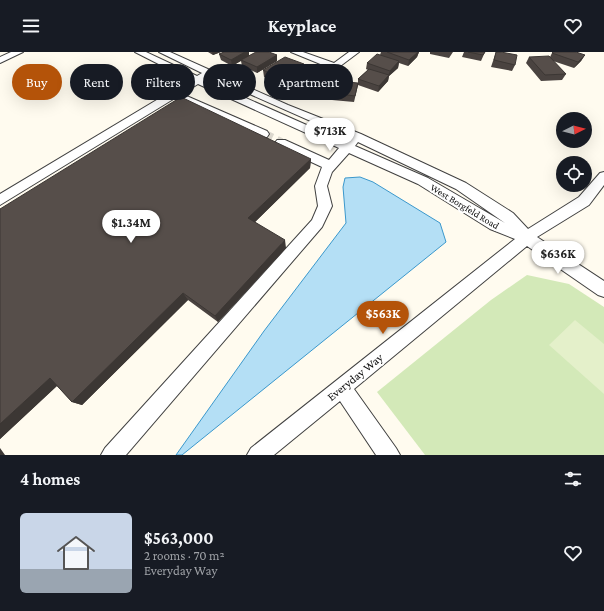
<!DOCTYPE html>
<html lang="en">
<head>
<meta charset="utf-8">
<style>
	body { margin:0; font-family:"Crimson Pro",serif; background:#242831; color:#f1f3f6; height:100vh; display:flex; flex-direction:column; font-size:15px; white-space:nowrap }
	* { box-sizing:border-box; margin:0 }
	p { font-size:13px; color:#9ea1a6 }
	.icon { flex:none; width:22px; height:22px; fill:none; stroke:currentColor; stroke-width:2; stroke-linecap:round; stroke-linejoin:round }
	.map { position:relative; height:403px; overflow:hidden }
	.drawer { display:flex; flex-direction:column; background:#171b24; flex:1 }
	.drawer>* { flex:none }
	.hud { position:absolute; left:12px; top:12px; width:400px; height:36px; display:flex; gap:8px }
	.needle { width:26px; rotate:84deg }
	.controls { position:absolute; left:556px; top:60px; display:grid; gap:8px }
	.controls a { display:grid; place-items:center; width:36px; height:36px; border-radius:50%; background:#171b24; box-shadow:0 4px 16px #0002; font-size:20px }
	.price { position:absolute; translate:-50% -34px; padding:0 9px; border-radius:14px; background:#fff; color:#222; font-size:13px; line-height:26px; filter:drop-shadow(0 1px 2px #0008) }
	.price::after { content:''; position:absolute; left:50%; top:24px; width:12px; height:9px; margin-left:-6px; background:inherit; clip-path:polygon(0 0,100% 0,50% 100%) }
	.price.on { background:#b45309; color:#fff }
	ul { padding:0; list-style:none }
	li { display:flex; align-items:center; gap:12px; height:100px; padding:0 20px }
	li+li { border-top:1px solid #363941 }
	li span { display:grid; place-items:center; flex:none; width:112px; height:80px; border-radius:6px; color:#555 }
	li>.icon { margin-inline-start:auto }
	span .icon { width:48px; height:48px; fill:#fffc; stroke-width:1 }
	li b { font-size:17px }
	h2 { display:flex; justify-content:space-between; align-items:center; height:48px; padding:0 20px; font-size:17px }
	.tag { padding:0 14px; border-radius:18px; background:#171b24; box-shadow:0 4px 16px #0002; font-size:14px; line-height:36px }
	.tag.on { background:#b45309; color:#fff }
	header { display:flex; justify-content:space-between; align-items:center; height:52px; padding:0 20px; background:#171b24; font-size:18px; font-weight:700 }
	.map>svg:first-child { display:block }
	.green { fill:#d3e9b8 }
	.pitch { fill:#e4f0ca }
	.water { fill:#b4dff5; stroke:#3b98cc }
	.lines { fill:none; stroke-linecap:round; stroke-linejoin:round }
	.minor-tunnel { stroke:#dbd7cd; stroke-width:10; stroke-dasharray:10 5; stroke-linecap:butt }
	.minor-casing { stroke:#414141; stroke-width:2 }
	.minor { fill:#fff; fill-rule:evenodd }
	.wall { fill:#4a4340 }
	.shaded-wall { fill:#3c3734 }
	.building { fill:#564e4a; stroke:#3c3734 }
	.labels { text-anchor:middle; stroke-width:4; stroke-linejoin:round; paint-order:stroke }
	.far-street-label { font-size:10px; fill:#0e0e0e; stroke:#fff }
	.street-label { font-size:12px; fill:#0e0e0e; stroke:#fff }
</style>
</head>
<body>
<header><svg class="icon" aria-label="menu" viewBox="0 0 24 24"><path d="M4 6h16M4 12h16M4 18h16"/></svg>Keyplace<svg class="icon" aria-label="heart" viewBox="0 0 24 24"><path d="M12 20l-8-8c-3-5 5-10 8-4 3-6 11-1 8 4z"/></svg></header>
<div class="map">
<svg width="604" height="403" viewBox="0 0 604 403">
	<rect width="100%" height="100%" fill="#fffbef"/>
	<path class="green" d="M527 223 569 232 604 255V403H425L377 340 491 248Z"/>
	<path class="pitch" d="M575 268 604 292V342L549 293Z"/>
	<path class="water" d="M360 125 373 130 440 171 446 190 182 403H176L264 279 346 171 343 135 345 126Z"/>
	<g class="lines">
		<path class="minor-tunnel" d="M263 82 281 91"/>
		<g class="minor-casing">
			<path id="minor" d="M11 0H23L0 11V5Z
				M135 0H146L197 24 202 21 159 0H170L288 53 361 82 466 131 513 161 528 177 579 145 600 121 604 120V133L589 153 537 185 604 229V245L598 243 527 194 354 337 396 396 400 403H376L340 349 274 403H247L251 396 515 187 490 177 418 132 349 101 332 120 327 134 332 154 322 175 126 403H101L105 396 312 168 318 154 315 134 322 115 277 94 275 91 277 88H285L329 108 339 96 198 32 182 42 267 79 269 82 267 85H259L175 46 0 153V142L190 28ZM209 24 349 86 345 90 205 28ZM358 90 456 137 505 171 428 126 355 94Z
				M291 0H303L334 11 349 0H359L335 18Z"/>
		</g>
		<use href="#minor" class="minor"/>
	</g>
	<path class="wall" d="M208 0H221L213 3Z
		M224 0H249V4L277 3V9L257 21 242 14 241 9 232 14 221 8 219 2Z
		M381 0H419L417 5 408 14 399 11 398 16 389 24 388 29 378 40 358 33 354 50 332 48V41L358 31V27L368 18 366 17 367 11 380 3Z
		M430 0H453L449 6 430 2Z
		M464 0H485L481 9 462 5Z
		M496 0 515 13 512 19 491 15Z
		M552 1 585 3 581 9 574 16 553 9 566 22 562 28 541 29 526 11 529 5H550Z
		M304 12V19L282 33 264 25 263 18Z
		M288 29 323 34 307 44 288 36Z
		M311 107 310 116 255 170 286 196 218 270 188 248 82 353 72 350 57 334 0 387V157Z"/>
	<path class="shaded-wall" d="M212 0H221L213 3Z
		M245 0H249V4L232 14 231 8Z
		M418 0H419L417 5 408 14 409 8Z
		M277 3V9L257 21V15Z
		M585 3 581 9 574 16 578 10Z
		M399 9 398 16 389 24 388 29 378 40 379 34 388 24 390 19Z
		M304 12V19L282 33V27Z
		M323 27V34L307 44 308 38Z
		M311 107 310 116 250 175 248 166Z
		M285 188 286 196 218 270 215 264Z
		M183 241 188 248 82 353 72 350Z
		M50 326 61 330 0 387V372Z
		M0 396 5 403H0Z"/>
	<path class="building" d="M224 0H245L231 8 219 2Z
		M256 0H269L277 3 257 15 241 8Z
		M387 0H418L409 8Z
		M468 0H485L483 3Z
		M496 0H501L517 3 515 13 494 8Z
		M553 0H576L585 3 578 10 552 1Z
		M377 2 399 9 390 19 367 11Z
		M549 4 566 22 545 23 529 5Z
		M285 5 304 12 282 27 263 18Z
		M369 17 389 23 379 34 358 27Z
		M304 19 323 27 308 38 288 29Z
		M336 29 358 31 355 44 332 41Z
		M181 45 311 107 248 166 285 188 215 264 183 241 72 350 50 326 0 372V157Z"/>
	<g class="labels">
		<g class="far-street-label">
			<text transform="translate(465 154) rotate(31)" y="4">West Borgfeld Road</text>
		</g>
		<g class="street-label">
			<text transform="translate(355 325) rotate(-39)" y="4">Everyday Way</text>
		</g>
	</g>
</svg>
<div class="controls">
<a><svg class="needle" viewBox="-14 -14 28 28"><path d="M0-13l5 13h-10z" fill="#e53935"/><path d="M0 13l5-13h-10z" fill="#9ea1a6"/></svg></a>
<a><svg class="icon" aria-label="locate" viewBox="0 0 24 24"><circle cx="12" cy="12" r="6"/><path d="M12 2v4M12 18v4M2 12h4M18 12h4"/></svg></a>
</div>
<b class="price" style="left:330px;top:100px">$713K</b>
<b class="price" style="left:131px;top:192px">$1.34M</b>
<b class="price" style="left:558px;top:223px">$636K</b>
<b class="price on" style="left:383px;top:283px">$563K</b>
<div class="hud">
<a class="tag on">Buy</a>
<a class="tag">Rent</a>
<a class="tag">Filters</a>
<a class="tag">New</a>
<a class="tag">Apartment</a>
</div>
</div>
<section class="drawer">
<h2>4 homes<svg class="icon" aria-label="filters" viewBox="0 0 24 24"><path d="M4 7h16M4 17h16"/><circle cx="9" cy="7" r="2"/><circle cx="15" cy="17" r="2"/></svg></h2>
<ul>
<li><span style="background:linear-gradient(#c9d6e8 70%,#9aa5b1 0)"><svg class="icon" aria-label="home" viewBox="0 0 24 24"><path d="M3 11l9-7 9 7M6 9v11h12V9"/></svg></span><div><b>$563,000</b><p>2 rooms · 70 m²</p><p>Everyday Way</p></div><svg class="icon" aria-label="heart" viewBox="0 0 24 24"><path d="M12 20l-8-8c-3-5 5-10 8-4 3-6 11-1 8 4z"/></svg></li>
</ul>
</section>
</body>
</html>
